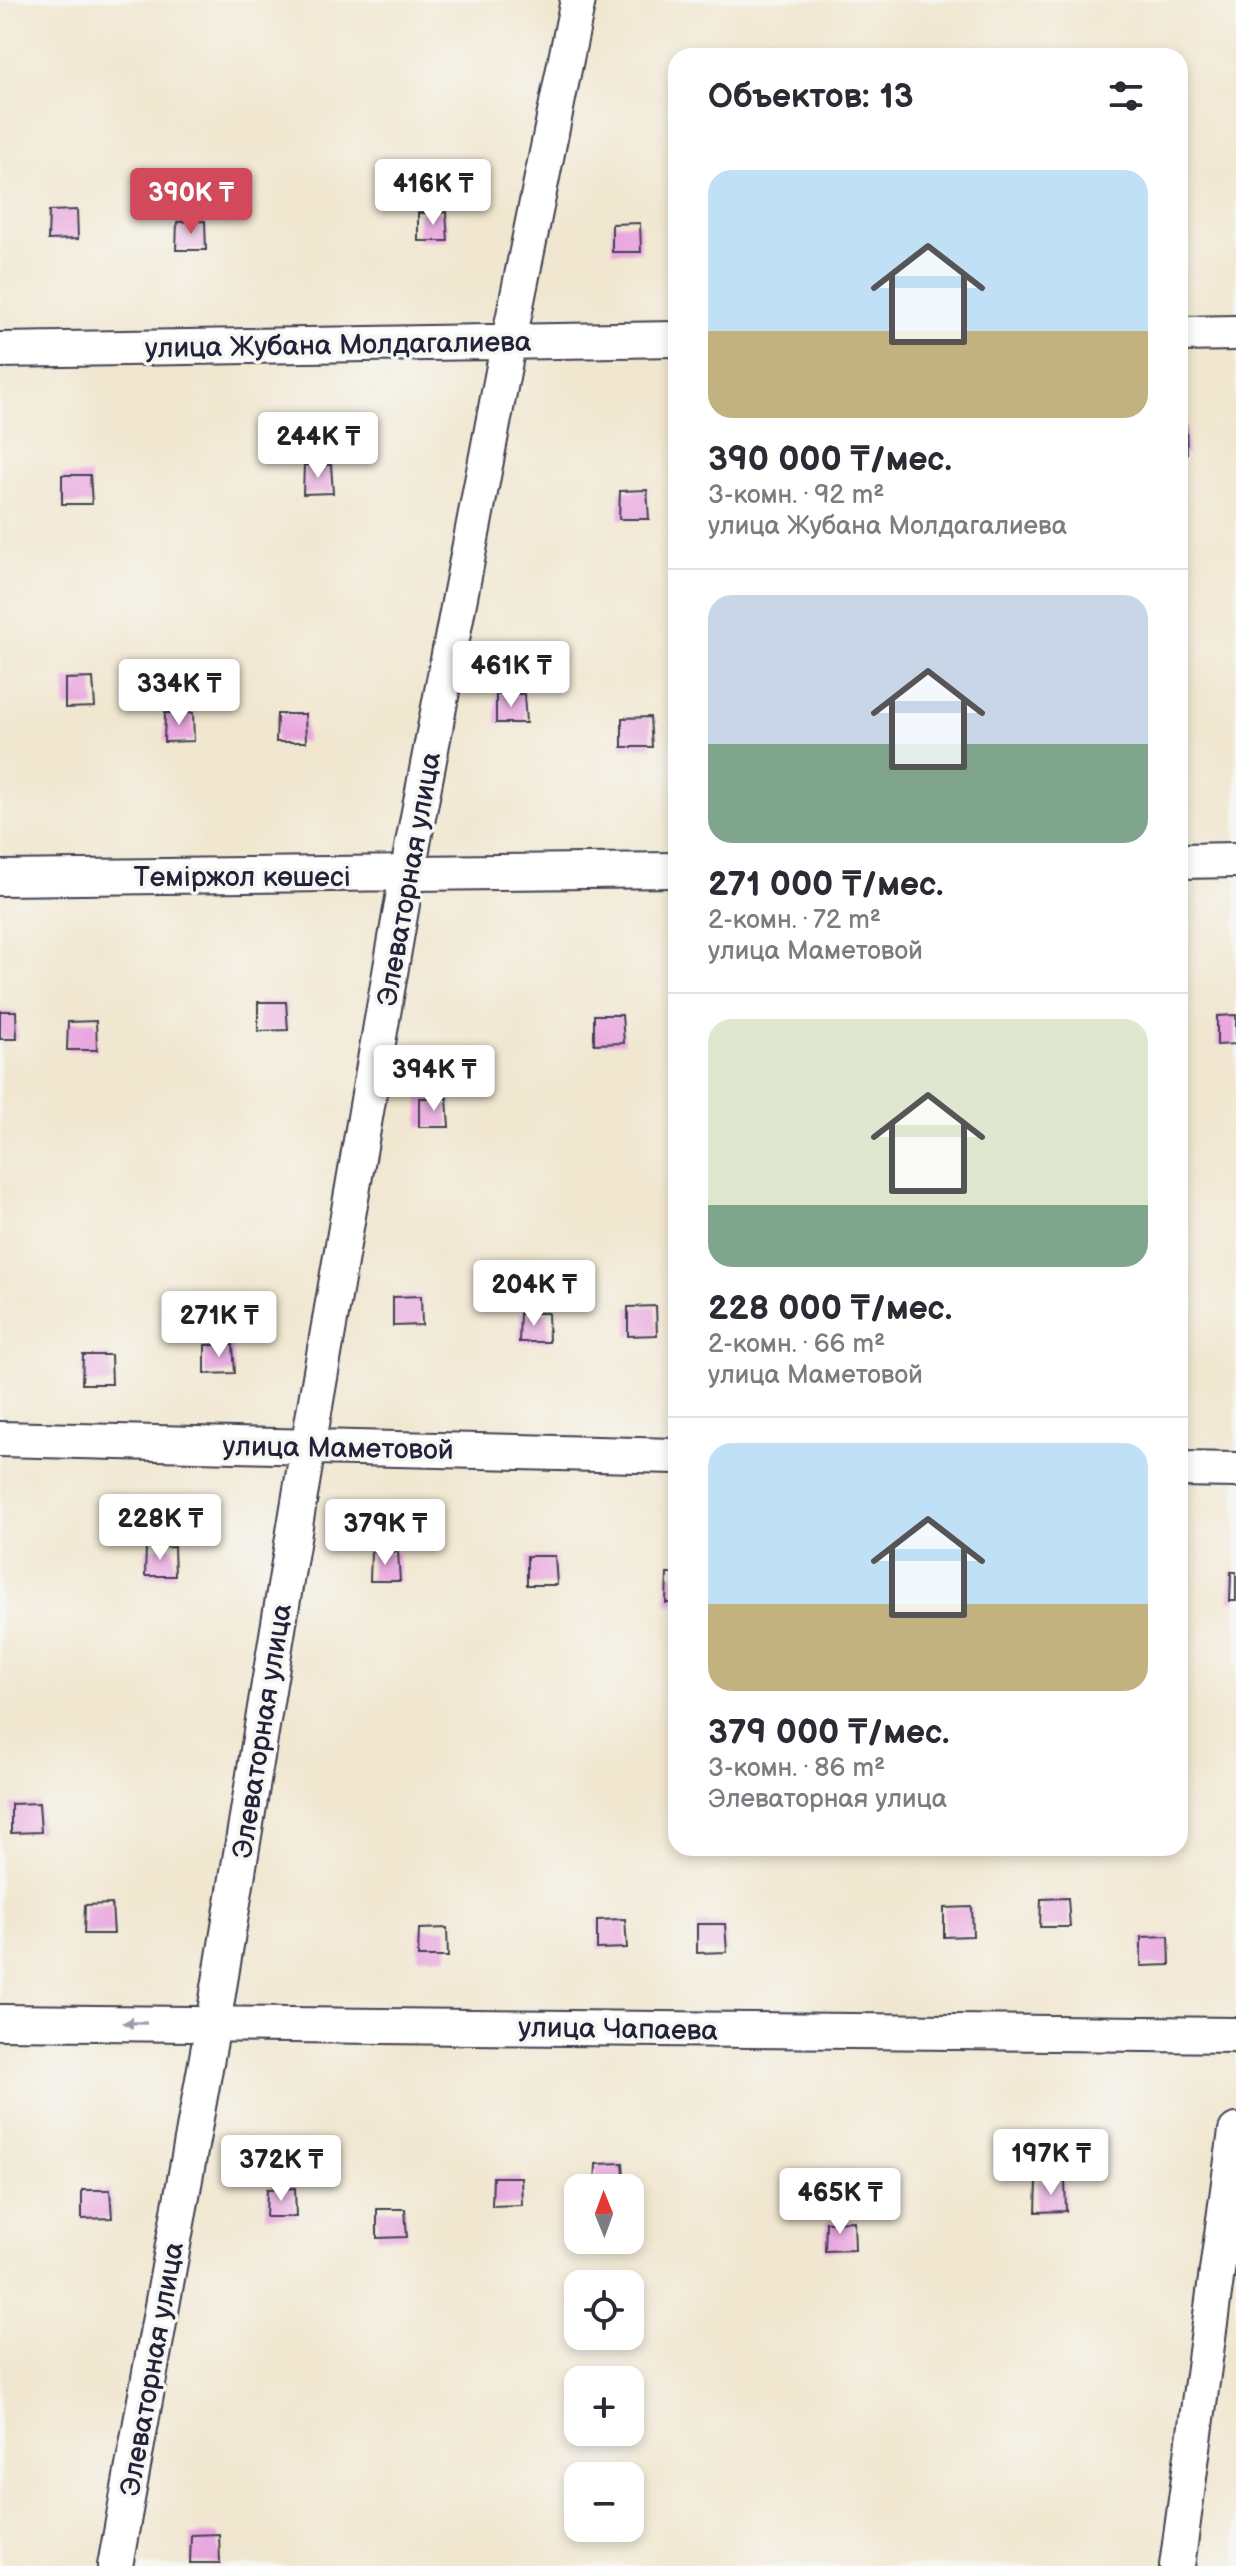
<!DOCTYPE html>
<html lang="ru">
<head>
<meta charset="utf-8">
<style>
	body { margin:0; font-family:"Balsamiq Sans",sans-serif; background:#f7f7f7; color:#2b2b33; height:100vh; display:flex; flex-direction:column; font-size:30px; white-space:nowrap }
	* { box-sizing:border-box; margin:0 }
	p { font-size:26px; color:#7c7c81 }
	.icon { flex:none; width:44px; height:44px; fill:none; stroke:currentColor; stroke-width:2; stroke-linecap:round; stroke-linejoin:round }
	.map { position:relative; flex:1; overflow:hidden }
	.side { position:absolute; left:668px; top:48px; width:520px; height:1808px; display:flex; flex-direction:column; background:#fff; border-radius:24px; box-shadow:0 4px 12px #0003 }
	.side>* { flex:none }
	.needle { width:52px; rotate:359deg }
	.controls { position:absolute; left:564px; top:2174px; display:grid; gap:16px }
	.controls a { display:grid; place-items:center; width:80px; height:80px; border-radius:16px; background:#fff; box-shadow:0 4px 12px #0003; font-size:40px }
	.price { position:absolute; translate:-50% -68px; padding:0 18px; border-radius:8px; background:#fff; color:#222; font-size:26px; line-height:52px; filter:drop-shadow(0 2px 4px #0008) }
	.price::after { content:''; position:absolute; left:50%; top:48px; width:24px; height:18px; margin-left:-12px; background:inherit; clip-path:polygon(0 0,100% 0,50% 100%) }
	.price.selected { background:#d1495b; color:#fff }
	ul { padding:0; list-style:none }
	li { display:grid; align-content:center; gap:16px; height:424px; padding:0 40px }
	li+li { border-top:2px solid #e1e1e2 }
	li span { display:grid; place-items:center; height:248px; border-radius:24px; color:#555 }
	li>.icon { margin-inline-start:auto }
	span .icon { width:144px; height:144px; fill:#fffc; stroke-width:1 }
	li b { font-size:34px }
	h2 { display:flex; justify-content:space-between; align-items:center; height:96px; padding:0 40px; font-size:34px }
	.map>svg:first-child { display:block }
	.building { fill:#e9a6df }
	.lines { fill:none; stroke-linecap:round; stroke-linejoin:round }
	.minor-casing { stroke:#414051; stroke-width:38 }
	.minor { stroke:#fff; stroke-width:34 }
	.oneway { fill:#9c9ca7 }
	.labels { text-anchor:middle; stroke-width:7; stroke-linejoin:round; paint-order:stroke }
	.street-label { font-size:28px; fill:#22223b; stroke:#f6f6f2 }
</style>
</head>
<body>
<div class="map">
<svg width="1236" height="2566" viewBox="0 0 1236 2566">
	<rect width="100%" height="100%" fill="#f6f6f2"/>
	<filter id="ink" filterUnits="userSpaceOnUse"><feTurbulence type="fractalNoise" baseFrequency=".0125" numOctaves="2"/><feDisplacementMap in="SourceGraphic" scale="16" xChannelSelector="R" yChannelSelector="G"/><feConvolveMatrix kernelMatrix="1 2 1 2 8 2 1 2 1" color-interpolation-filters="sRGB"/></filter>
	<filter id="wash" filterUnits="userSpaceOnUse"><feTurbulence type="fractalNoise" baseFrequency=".006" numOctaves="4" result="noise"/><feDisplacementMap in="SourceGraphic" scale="32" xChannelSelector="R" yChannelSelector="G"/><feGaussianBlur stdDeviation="1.8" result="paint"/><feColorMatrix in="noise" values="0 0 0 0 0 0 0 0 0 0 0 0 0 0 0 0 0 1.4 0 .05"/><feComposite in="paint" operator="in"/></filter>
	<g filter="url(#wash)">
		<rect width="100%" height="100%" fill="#f1e7d0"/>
		<g id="blocks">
			<path class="building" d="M77 210 78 239 48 240 49 211Z
				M446 212 448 241H418V213Z
				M205 221 206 250H176L177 222Z
				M640 223 641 252H612V224Z
				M1180 425H1186L1187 454H1180Z
				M304 465H331L333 493 303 494Z
				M62 475H90L92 504H62Z
				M647 490 649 519H619L620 491Z
				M93 678 95 707 65 708V679Z
				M496 694H524L526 723H496Z
				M165 713H193L194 741 164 742Z
				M277 714H305L306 742H276Z
				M650 717 652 747H622V718Z
				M258 1002H286L288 1030 258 1031Z
				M0 1011H16L17 1039H0Z
				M594 1015H622L624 1043 594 1044Z
				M1236 1015V1044L1217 1045V1016Z
				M96 1021 97 1050H67L68 1022Z
				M419 1098H447L449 1127H419Z
				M421 1296 422 1325 393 1326V1297Z
				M656 1306 657 1335 628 1336V1307Z
				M520 1313H548L549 1342H519Z
				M205 1345H233L235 1373 205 1374Z
				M83 1355H111L112 1384H82Z
				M174 1547 175 1576H145L146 1548Z
				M371 1552H398L400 1581H370Z
				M527 1556H555L557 1585H527Z
				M1231 1572H1236V1601H1230Z
				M667 1574H676V1603H666Z
				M39 1803 41 1832 11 1833V1804Z
				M1068 1898 1070 1927H1040L1041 1899Z
				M112 1904 114 1934H84L85 1905Z
				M972 1907 973 1936 944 1937V1908Z
				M625 1919 627 1948 597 1949V1920Z
				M697 1924H725L727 1952 697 1953Z
				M447 1928 448 1957H418L419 1929Z
				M1169 1936 1170 1965 1141 1966V1937Z
				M623 2163 625 2188H595L596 2164Z
				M493 2177H521L522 2205 492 2206Z
				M1037 2182H1065L1066 2211 1036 2212Z
				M295 2188 296 2217H266L267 2189Z
				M82 2190H110L112 2218 82 2219Z
				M377 2209H405L407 2237 377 2238Z
				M854 2221 855 2250 825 2251 826 2222Z
				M219 2534 220 2563H190L191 2535Z"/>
		</g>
	</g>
	<g filter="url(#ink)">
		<use href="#blocks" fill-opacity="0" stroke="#414051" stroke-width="2"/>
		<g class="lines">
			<g class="minor-casing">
				<path id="minor" d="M1180 334 1236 333
					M0 350 676 339
					M1180 861 1236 860
					M0 878 676 870
					M0 1439 676 1456
					M1180 1469 1236 1470
					M0 2022 1236 2035
					M115 2566 213 2024 308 1447 407 875 509 340 578 0
					M1177 2566 1236 2131"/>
			</g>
			<use href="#minor" class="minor"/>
		</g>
		<defs><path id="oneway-solid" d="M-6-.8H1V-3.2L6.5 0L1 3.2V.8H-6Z" transform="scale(2)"/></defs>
		<use class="oneway" href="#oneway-solid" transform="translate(135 2023) rotate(-179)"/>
	</g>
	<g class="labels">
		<g class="street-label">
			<text transform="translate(338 344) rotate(-1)" y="10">улица Жубана Молдагалиева</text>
			<text x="242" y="886">Теміржол көшесі</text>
			<text transform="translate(408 879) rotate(-80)" y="10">Элеваторная улица</text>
			<text transform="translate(338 1447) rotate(1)" y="10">улица Маметовой</text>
			<text transform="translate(261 1731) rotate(-81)" y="10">Элеваторная улица</text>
			<text transform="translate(618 2028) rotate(1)" y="10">улица Чапаева</text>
			<text transform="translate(151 2369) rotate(-80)" y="10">Элеваторная улица</text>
		</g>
	</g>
</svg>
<div class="controls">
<a><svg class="needle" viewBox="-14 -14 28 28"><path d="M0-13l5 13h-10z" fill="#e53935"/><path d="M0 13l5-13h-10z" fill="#7c7c81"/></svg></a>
<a><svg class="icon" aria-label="locate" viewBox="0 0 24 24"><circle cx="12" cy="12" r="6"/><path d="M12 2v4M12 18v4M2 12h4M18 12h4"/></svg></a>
<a>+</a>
<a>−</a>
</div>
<b class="price" style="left:433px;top:227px">416K ₸</b>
<b class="price selected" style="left:191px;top:236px">390K ₸</b>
<b class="price" style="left:318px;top:480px">244K ₸</b>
<b class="price" style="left:511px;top:709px">461K ₸</b>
<b class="price" style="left:179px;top:727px">334K ₸</b>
<b class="price" style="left:434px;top:1113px">394K ₸</b>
<b class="price" style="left:534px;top:1328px">204K ₸</b>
<b class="price" style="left:219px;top:1359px">271K ₸</b>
<b class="price" style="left:160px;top:1562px">228K ₸</b>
<b class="price" style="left:385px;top:1567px">379K ₸</b>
<b class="price" style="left:1051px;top:2197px">197K ₸</b>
<b class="price" style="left:281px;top:2203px">372K ₸</b>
<b class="price" style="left:840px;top:2236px">465K ₸</b>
<section class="side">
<h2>Объектов: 13<svg class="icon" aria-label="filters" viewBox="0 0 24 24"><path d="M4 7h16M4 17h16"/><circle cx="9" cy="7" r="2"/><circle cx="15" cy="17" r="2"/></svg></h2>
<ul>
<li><span style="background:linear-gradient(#bfe0f5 65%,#c2b280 0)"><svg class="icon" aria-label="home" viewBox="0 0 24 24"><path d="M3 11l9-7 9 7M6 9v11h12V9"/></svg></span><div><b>390 000 ₸/мес.</b><p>3-комн. · 92 m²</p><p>улица Жубана Молдагалиева</p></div></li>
<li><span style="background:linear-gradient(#c9d6e8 60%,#7fa58c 0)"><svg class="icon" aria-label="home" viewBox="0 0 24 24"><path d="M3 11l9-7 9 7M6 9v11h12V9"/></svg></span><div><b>271 000 ₸/мес.</b><p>2-комн. · 72 m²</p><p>улица Маметовой</p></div></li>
<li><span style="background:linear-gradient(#dfe7d0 75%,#7fa58c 0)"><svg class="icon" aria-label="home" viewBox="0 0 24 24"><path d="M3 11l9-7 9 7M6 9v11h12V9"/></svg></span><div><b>228 000 ₸/мес.</b><p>2-комн. · 66 m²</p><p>улица Маметовой</p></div></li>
<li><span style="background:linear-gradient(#bfe0f5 65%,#c2b280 0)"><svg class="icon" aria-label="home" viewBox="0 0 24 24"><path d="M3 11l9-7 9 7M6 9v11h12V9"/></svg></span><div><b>379 000 ₸/мес.</b><p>3-комн. · 86 m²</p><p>Элеваторная улица</p></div></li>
</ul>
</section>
</div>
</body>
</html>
